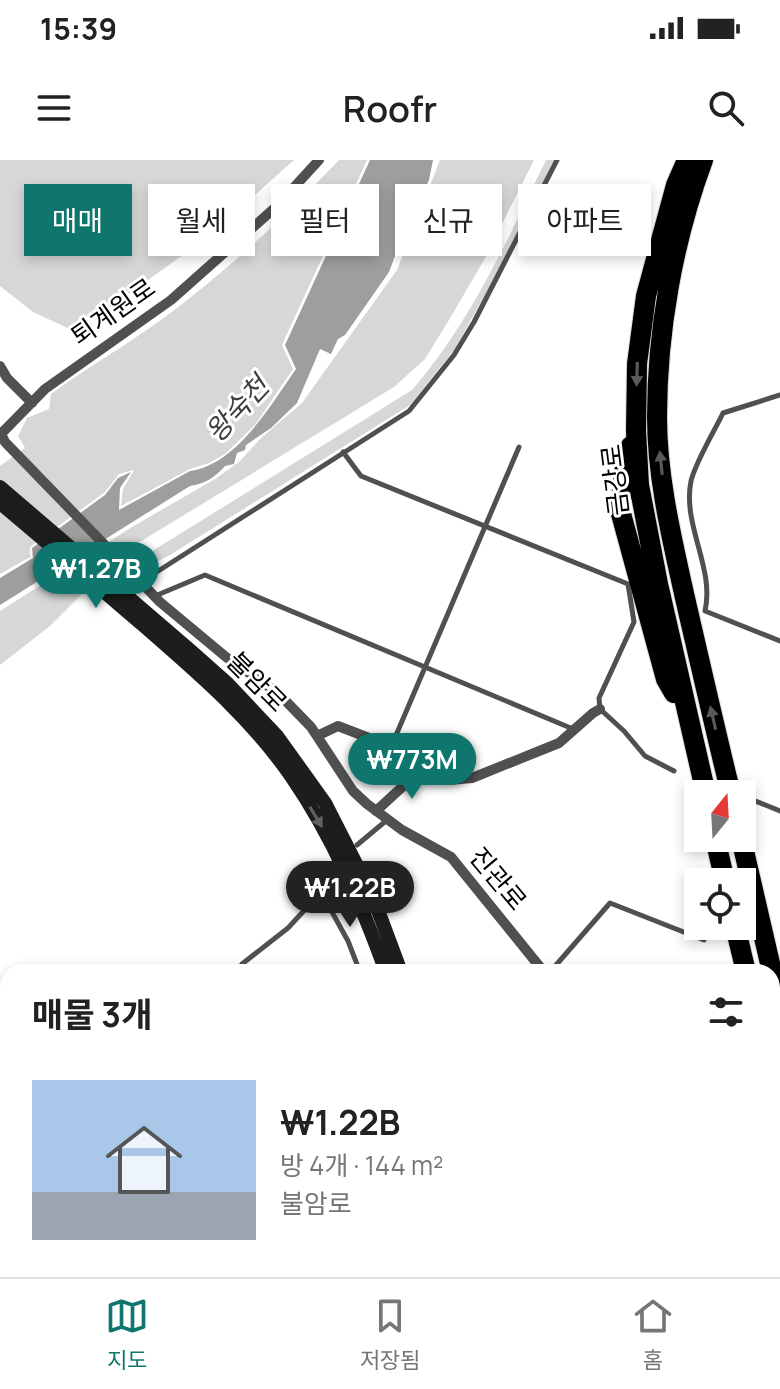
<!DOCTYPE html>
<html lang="ko">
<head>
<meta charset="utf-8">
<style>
	body { margin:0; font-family:Manrope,"Noto Sans KR",sans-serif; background:#f6f6f6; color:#222; height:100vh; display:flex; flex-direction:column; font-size:30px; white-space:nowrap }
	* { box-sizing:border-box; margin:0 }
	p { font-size:26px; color:#767676 }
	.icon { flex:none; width:44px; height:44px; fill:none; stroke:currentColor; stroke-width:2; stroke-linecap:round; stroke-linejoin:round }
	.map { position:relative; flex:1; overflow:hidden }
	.details { position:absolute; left:0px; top:804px; width:780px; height:314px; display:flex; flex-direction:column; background:#fff; border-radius:24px 24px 0 0; box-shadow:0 4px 12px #0003 }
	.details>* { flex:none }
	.banner { position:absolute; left:24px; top:24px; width:732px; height:72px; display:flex; gap:16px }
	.needle { width:52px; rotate:18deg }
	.fabs { position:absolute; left:684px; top:620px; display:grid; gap:16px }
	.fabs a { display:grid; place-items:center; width:72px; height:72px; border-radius:0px; background:#fff; box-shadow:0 4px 12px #0003; font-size:40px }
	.price { position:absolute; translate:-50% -68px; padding:0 18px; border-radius:28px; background:#0f766e; color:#fff; font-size:26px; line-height:52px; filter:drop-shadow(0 2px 4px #0008) }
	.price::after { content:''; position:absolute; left:50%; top:48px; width:24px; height:18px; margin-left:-12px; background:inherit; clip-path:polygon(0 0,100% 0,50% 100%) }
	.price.active { background:#222; color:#fff }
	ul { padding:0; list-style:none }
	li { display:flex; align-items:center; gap:24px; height:200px; padding:0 32px }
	li span { display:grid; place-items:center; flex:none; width:224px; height:160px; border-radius:0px; color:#555 }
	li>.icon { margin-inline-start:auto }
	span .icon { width:96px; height:96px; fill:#fffc; stroke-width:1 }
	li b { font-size:34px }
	h2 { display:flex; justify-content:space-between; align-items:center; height:96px; padding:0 32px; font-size:34px }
	.tag { padding:0 28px; border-radius:0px; background:#fff; box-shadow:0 4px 12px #0003; font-size:28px; line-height:72px }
	.tag.active { background:#0f766e; color:#fff }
	.status { display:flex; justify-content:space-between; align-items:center; height:56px; padding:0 40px; background:#fff; direction:ltr }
	.status svg { height:22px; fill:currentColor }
	header { display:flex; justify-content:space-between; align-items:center; height:104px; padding:0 32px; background:#fff; font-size:36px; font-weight:600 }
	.menu { display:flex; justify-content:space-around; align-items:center; height:112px; border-top:2px solid #e0e0e0; background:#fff; font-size:22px; color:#767676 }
	.menu a { display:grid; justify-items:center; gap:4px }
	.menu .active { color:#0f766e }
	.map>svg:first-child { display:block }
	.green { fill:#d7d7d7 }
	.water { fill:#9e9e9e }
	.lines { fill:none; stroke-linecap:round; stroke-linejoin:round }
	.highway-casing { stroke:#dbdbdb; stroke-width:22 }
	.lane { stroke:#505050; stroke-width:5 }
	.street { stroke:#505050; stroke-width:10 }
	.secondary { stroke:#1d1d1d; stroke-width:14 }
	.highway { stroke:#000; stroke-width:20 }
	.oneway { fill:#595959 }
	.oneway2 { fill:#616161 }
	.labels { text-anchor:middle; stroke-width:6; stroke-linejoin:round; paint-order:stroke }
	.street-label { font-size:26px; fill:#000; stroke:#fff }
	.water-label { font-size:28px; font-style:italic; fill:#3f3f3f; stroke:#fff }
</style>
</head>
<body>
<div class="status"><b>15:39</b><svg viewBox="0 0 49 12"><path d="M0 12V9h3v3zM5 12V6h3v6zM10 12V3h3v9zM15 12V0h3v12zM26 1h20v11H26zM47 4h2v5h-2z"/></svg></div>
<header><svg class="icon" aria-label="menu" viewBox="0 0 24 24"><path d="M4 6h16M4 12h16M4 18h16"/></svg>Roofr<svg class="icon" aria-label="search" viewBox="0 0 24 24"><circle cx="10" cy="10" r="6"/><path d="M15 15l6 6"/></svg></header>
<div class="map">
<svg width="780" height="1117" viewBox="0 0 780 1117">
	<rect width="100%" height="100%" fill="#fff"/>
	<path class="green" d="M0 0H294L209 76 76 172 33 152 0 126Z
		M339 0H367L282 185 293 209 255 265 225 294 209 303 190 309 121 346 123 329 134 310 119 314 105 332 30 387V397L0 414V306L25 288 18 276 27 258 49 249 51 234C92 204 137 179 177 148 234 104 289 53 339 0Z
		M440 0H534L484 100 449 160 425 199 394 227 125 391 50 466 0 505V451L132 367 215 319 239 302 261 278 302 243 397 110Z
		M546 0H554L508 94 454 190 410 245 170 395 140 410 134 406 141 398 412 230C471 162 507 80 546 0Z"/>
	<path class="water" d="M370 0H433L429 20 403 75 389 112 345 175 338 179 331 194 320 189 297 243 271 268 246 285 245 290 237 293 234 304 225 306C215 317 205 324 190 326L0 445V418L33 398 32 388 105 335 118 318 131 312 120 328 119 350 190 311C237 304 270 246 296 209L285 185Z"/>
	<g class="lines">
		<g class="highway-casing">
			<path id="highway" d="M687 0 676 25 646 136 637 204 636 271 639 325 658 424 706 634
				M703 0C673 81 657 171 657 257 657 318 672 379 685 438 700 503 715 569 731 634
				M631 286 624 312 620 350 666 519 674 533
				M715 678 725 722
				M741 678 772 812
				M735 766 746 812
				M772 813 780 847
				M772 925 780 959
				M763 1110V1117"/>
		</g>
		<path class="lane" d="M780 235 723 253C714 272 696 301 691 321 682 365 715 408 705 451L780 481
			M343 292 361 316 628 424 634 462 599 538 600 549 624 571 645 596 674 611
			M141 422 409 251 454 195 474 162 557 0
			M155 436 205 415 573 569
			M391 587 519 287
			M753 640 780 651
			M357 685 387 660
			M322 734 348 781 360 812
			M237 812 242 804 288 768 335 717
			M550 812 610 743 704 780
			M76 1110 83 1117
			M48 1117 53 1110
			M454 1117 455 1110"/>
		<path class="street" d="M0 206 7 218 32 243
			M0 272 5 282 160 442 226 497 279 534 311 567 353 631 367 644 402 670 451 697 544 812
			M0 275 45 229 171 140 277 46 319 0
			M317 576 338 566 382 583 449 620 472 618 559 583 593 553 600 549
			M376 651 424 607"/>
		<path class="secondary" d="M0 327 191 491 228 524 277 576 325 643 373 737 401 812
			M0 343C48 383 95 424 143 465 197 512 250 557 291 616 333 677 361 743 386 812
			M672 1110 695 1117
			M735 1110 762 1117
			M486 1117 487 1110"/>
		<use href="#highway" class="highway"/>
	</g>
	<defs><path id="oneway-solid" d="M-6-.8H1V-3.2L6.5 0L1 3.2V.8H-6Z" transform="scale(2)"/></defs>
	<g class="oneway">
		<use href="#oneway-solid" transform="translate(637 214) rotate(92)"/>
		<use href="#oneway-solid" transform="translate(661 303) rotate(-96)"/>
		<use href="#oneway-solid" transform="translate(713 558) rotate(-103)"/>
	</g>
	<use class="oneway2" href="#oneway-solid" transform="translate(316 657) rotate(59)"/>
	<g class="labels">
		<g class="street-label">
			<text transform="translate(113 152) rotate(-35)" y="9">퇴계원로</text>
			<text transform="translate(615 320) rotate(-97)" y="9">금강로</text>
			<text transform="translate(257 522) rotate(45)" y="9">불암로</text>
			<text transform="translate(498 719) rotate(50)" y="9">진관로</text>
		</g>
		<g class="water-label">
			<text transform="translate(237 249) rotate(-47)" y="10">왕숙천</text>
		</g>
	</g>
</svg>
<div class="fabs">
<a><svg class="needle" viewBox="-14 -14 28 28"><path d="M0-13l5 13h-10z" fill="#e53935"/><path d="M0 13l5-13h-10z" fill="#767676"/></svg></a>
<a><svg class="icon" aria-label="locate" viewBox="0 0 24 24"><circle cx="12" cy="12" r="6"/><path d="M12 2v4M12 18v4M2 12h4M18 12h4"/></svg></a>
</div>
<b class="price" style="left:96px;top:450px">₩1.27B</b>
<b class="price" style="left:412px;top:641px">₩773M</b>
<b class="price active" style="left:350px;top:769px">₩1.22B</b>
<div class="banner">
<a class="tag active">매매</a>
<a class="tag">월세</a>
<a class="tag">필터</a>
<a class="tag">신규</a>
<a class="tag">아파트</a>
</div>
<section class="details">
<h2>매물 3개<svg class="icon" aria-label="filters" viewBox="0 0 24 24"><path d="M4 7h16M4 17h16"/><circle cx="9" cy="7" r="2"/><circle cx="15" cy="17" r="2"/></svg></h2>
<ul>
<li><span style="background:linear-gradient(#a9c7e8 70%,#9aa5b1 0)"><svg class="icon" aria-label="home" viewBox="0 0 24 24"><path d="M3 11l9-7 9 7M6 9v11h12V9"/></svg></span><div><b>₩1.22B</b><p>방 4개 · 144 m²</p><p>불암로</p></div></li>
</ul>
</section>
</div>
<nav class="menu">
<a class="active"><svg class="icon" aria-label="map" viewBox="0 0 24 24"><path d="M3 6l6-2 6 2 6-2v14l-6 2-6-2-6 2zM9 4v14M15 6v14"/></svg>지도</a>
<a><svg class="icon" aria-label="saved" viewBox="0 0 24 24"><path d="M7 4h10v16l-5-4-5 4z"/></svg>저장됨</a>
<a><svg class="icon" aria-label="home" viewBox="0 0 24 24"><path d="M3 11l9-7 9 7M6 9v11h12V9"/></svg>홈</a>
</nav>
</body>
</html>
